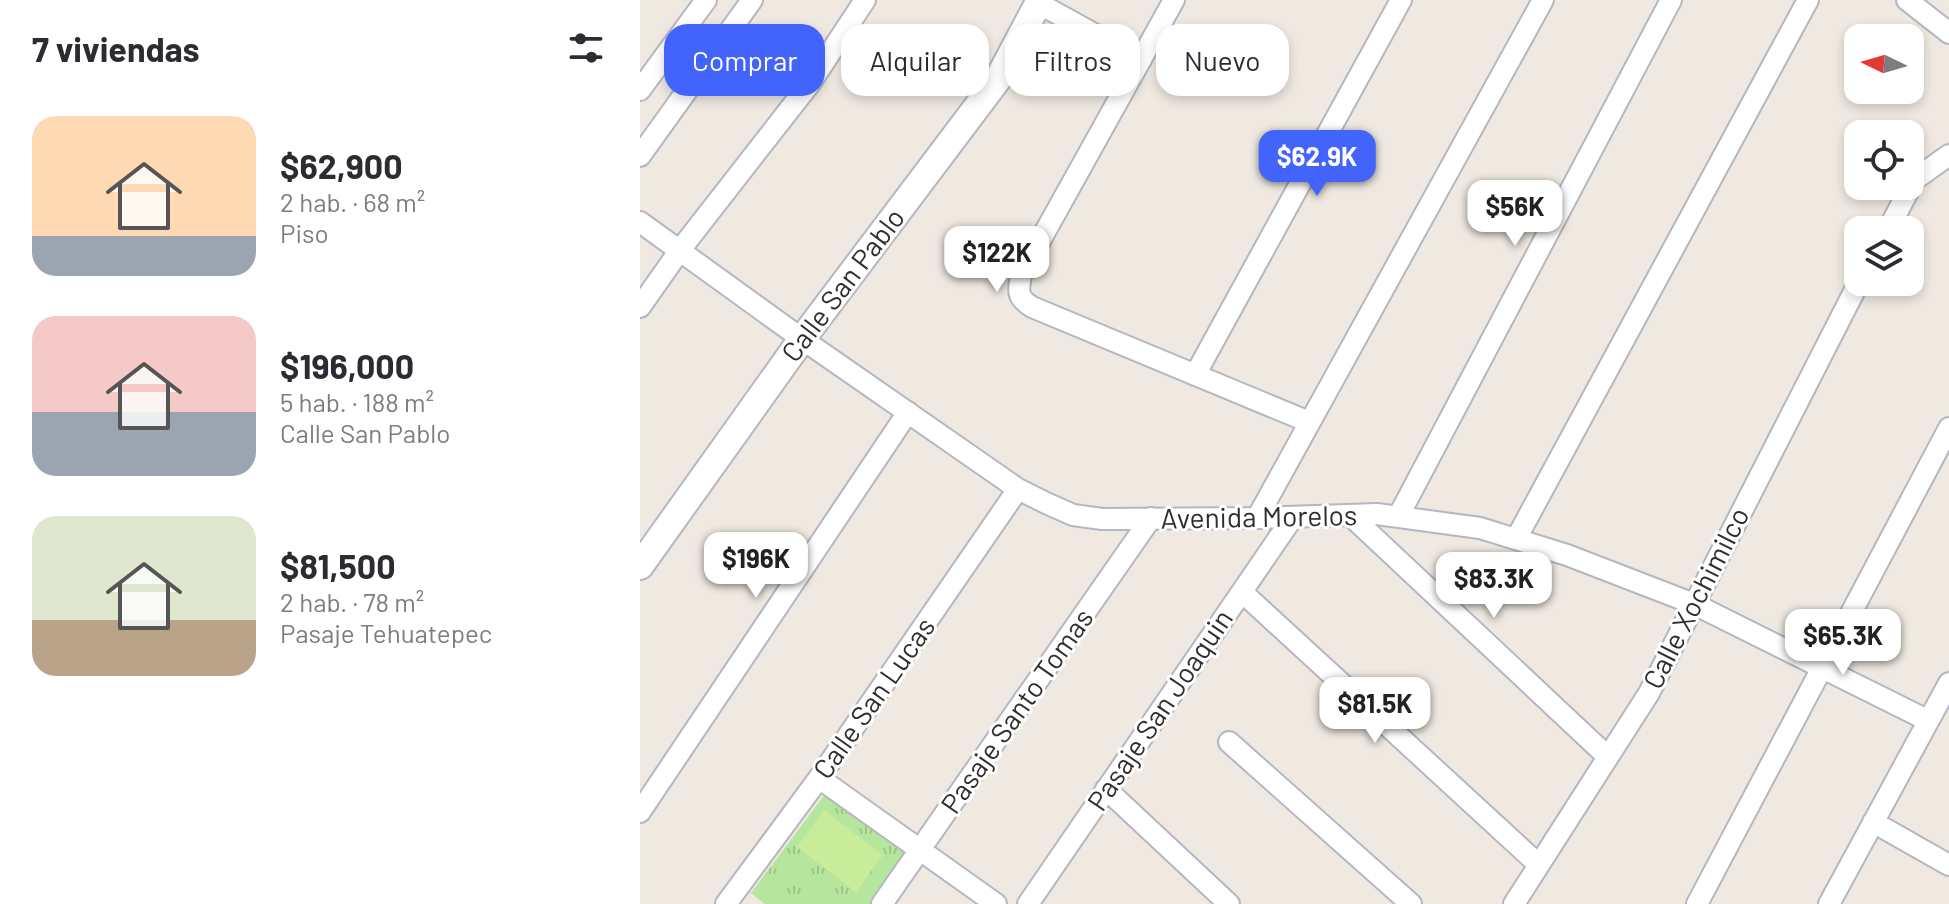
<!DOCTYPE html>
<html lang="es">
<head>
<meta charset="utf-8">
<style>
	body { margin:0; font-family:Barlow,sans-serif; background:#f2f2f3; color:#2b2b33; height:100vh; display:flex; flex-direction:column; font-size:30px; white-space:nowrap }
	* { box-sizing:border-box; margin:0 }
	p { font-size:26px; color:#7c7c81 }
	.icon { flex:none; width:44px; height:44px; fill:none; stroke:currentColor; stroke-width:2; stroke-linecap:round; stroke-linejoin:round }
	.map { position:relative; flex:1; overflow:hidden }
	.side { display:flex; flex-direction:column; background:#fff; width:640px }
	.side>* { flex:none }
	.hud { position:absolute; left:24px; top:24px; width:760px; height:72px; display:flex; gap:16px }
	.needle { width:52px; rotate:275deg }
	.tools { position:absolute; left:1204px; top:24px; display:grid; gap:16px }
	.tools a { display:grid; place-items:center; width:80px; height:80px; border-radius:16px; background:#fff; box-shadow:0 4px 12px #0003; font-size:40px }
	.price { position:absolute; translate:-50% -68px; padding:0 18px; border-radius:16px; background:#fff; color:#222; font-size:26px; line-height:52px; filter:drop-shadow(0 2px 4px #0008) }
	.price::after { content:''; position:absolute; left:50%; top:48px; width:24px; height:18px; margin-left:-12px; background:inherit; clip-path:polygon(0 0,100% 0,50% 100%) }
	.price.on { background:#4264fb; color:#fff }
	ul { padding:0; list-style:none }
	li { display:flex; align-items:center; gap:24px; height:200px; padding:0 32px }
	li span { display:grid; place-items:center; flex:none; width:224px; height:160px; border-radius:24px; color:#555 }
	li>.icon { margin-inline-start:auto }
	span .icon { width:96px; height:96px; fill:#fffc; stroke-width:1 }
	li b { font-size:34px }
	h2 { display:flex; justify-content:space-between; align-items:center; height:96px; padding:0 32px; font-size:34px }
	.chip { padding:0 28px; border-radius:24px; background:#fff; box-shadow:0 4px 12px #0003; font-size:28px; line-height:72px }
	.chip.on { background:#4264fb; color:#fff }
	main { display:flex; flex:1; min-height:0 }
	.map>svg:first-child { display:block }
	.park { fill:url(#park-tufts) }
	.pitch { fill:#c9ec9a }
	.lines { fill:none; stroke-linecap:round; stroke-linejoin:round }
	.minor-casing { stroke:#b4b7c1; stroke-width:24 }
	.tertiary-casing { stroke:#b4b7c1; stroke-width:30 }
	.minor { stroke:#fff; stroke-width:20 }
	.tertiary { stroke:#fff; stroke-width:26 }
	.labels { text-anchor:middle; stroke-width:6; stroke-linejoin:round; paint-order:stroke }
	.street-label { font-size:28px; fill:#2e2e2e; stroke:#fff }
</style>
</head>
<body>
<main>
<section class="side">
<h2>7 viviendas<svg class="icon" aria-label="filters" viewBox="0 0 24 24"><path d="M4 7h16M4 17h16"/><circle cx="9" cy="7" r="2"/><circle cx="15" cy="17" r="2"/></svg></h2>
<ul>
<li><span style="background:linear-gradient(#ffd9b3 75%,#9aa5b1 0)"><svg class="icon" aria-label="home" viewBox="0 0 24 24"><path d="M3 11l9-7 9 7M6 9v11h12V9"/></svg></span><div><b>$62,900</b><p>2 hab. · 68 m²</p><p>Piso</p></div></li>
<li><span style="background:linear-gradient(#f6c9c9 60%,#9aa5b1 0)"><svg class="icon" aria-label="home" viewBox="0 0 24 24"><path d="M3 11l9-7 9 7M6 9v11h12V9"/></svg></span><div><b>$196,000</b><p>5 hab. · 188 m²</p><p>Calle San Pablo</p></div></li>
<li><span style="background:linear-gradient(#dfe7d0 65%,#b9a48a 0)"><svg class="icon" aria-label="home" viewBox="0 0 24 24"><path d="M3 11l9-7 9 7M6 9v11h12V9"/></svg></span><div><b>$81,500</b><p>2 hab. · 78 m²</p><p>Pasaje Tehuatepec</p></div></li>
</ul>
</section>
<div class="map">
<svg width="1309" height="904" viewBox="0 0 1309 904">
	<defs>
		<pattern id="park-tufts" width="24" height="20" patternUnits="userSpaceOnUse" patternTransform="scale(2)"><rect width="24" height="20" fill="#b6e59e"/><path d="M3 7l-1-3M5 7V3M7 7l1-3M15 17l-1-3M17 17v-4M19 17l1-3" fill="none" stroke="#9dc588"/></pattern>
	</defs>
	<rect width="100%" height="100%" fill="#efe9e1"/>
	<path class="park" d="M188 790 275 853 238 904H125L111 893Z"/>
	<path class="pitch" d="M184 810 243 855 216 892 157 847Z"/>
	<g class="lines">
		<g class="minor-casing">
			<path id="minor" d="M534 0 381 275C378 293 377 297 392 307L669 422
				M1267 0 1309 33
				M398 3 501 60
				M0 90 66 0
				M0 156 112 0
				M0 222 162 339 378 489 406 503 433 515 462 519 617 518 737 514 840 528 927 555 1054 604 1287 720
				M1248 230 1274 180 1309 155
				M0 307 40 250 171 82 225 0
				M555 375 761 0
				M710 515 968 757
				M758 517 1031 0
				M617 518 903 0
				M876 539 1168 0
				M602 592 899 865
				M589 742 771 904
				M179 778 356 904
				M466 789 589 904
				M0 812 268 412
				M1233 822 1309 865
				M86 904 179 778 378 489
				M242 904 511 518
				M388 904 653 517
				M874 904 1009 693 1219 282
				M1057 904 1309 428
				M1189 904 1309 683"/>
		</g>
		<g class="tertiary-casing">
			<path id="tertiary" d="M0 566 162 339 358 79 400 0"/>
		</g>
		<use href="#minor" class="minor"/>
		<use href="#tertiary" class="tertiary"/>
	</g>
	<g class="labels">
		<g class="street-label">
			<text transform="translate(203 285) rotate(-53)" y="10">Calle San Pablo</text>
			<text transform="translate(619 517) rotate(-1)" y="10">Avenida Morelos</text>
			<text transform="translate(1056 598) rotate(-63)" y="10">Calle Xochimilco</text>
			<text transform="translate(234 698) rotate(-55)" y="10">Calle San Lucas</text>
			<text transform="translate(520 710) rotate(-56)" y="10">Pasaje San Joaquin</text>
			<text transform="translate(377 711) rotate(-55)" y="10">Pasaje Santo Tomas</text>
		</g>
	</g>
</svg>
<div class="tools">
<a><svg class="needle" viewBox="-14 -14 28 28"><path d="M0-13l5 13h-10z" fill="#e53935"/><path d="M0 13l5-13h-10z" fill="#7c7c81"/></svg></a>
<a><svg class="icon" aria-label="locate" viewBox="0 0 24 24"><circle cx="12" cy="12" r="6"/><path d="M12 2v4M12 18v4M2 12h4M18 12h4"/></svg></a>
<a><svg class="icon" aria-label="layers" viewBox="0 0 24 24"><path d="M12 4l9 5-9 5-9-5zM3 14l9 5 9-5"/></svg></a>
</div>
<b class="price on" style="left:677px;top:198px">$62.9K</b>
<b class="price" style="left:875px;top:248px">$56K</b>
<b class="price" style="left:357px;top:294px">$122K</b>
<b class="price" style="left:116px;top:600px">$196K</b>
<b class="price" style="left:854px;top:620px">$83.3K</b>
<b class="price" style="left:1203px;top:677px">$65.3K</b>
<b class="price" style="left:735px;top:745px">$81.5K</b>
<div class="hud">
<a class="chip on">Comprar</a>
<a class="chip">Alquilar</a>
<a class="chip">Filtros</a>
<a class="chip">Nuevo</a>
</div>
</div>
</main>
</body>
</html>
